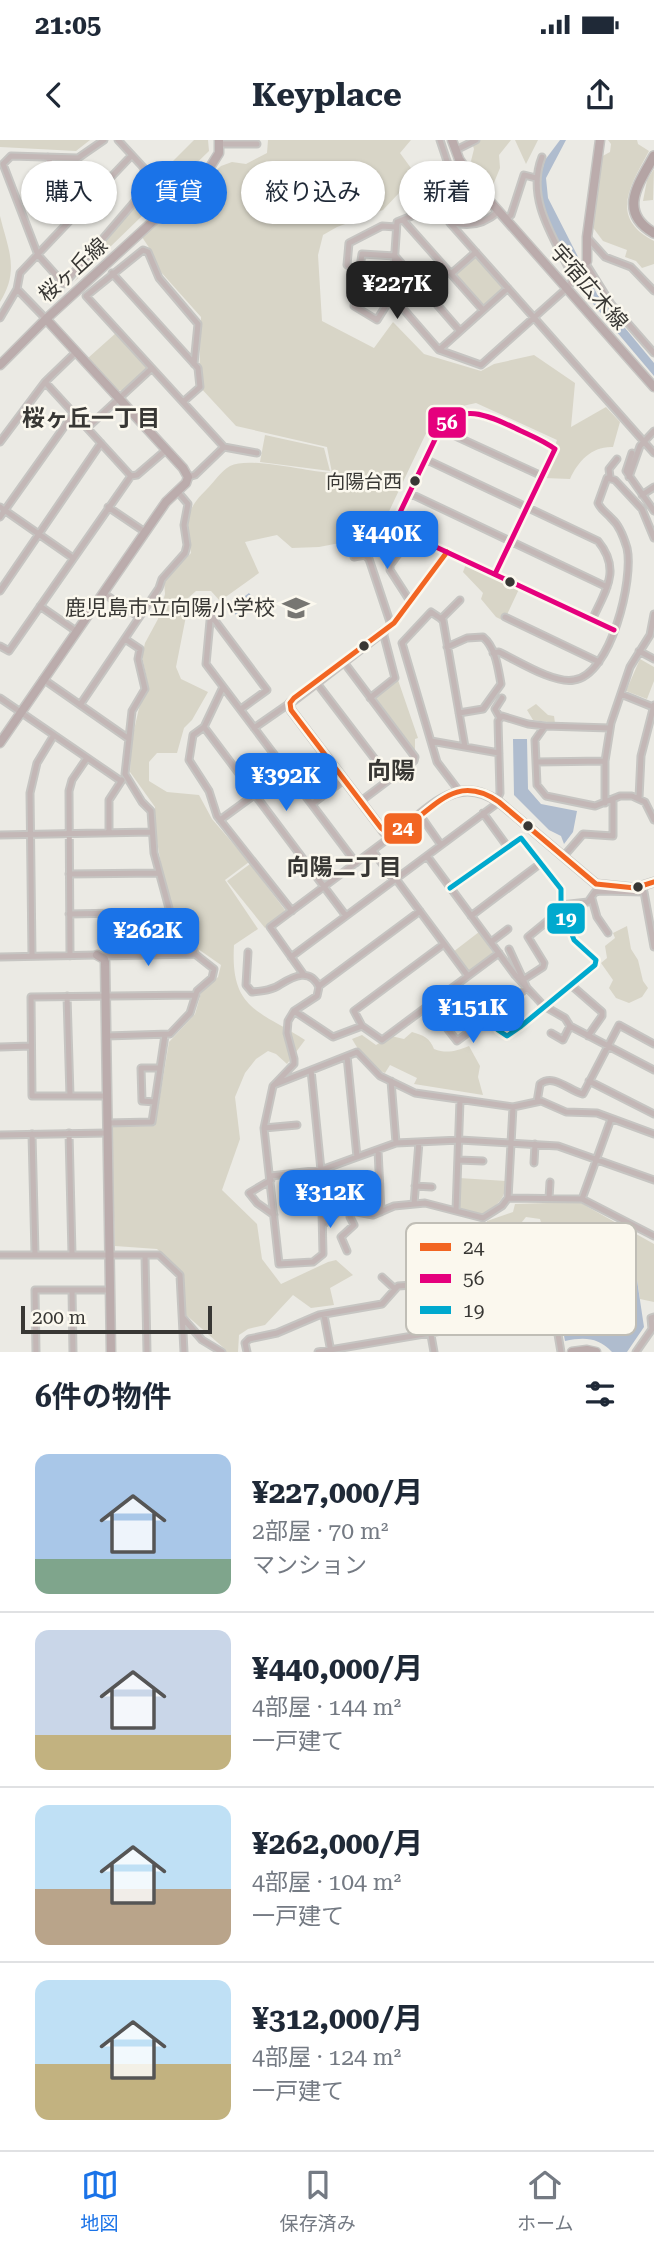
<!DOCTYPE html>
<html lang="ja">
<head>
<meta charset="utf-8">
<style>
	body { margin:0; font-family:"Roboto Serif","Noto Sans JP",serif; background:#f2f2f3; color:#1f2937; height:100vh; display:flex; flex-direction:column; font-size:26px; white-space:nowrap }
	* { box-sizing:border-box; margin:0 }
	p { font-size:23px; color:#747a83 }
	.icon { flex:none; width:38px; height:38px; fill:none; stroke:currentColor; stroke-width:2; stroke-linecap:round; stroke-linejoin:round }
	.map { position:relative; height:1212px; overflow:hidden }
	.side { display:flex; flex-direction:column; background:#fff; flex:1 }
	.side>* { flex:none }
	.banner { position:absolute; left:21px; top:21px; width:612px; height:63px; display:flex; gap:14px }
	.scale { position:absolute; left:21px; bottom:18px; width:191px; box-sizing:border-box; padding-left:7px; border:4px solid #383734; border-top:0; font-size:19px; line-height:24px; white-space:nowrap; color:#383734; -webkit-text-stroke:5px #fbf8ee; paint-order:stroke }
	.price { position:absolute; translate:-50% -60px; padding:0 16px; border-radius:14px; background:#1a73e8; color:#fff; font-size:23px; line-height:46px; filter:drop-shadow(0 2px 4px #0008) }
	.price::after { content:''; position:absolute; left:50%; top:42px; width:21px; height:16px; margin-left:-10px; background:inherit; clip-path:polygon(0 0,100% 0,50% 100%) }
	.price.current { background:#222; color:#fff }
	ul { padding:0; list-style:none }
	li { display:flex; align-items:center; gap:21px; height:175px; padding:0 35px }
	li+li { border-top:2px solid #e0e1e3 }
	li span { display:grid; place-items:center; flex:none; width:196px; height:140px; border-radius:14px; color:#555 }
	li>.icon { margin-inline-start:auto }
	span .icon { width:84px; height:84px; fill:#fffc; stroke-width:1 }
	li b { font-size:30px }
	h2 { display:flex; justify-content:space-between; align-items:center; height:84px; padding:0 35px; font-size:30px }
	.pill { padding:0 24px; border-radius:32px; background:#fff; box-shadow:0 2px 5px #0004; font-size:24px; line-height:63px }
	.pill.current { background:#1a73e8; color:#fff }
	.status { display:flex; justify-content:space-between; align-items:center; height:49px; padding:0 35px; background:#fff; direction:ltr }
	.status svg { height:19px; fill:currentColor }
	header { display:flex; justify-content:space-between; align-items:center; height:91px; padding:0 35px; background:#fff; font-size:32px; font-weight:700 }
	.menu { display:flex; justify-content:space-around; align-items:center; height:98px; border-top:2px solid #e0e1e3; background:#fff; font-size:19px; color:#747a83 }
	.menu a { display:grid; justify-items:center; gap:4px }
	.menu .current { color:#1a73e8 }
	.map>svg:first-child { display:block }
	.green { fill:#d8d5c7 }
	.water { fill:#afbcce }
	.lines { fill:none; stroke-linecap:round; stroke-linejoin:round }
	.street-casing { stroke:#c6c5c2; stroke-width:9 }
	.secondary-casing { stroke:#c6c5c2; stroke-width:11 }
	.primary-casing { stroke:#c6c5c2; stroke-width:12 }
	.street { stroke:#c3b7b6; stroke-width:5 }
	.secondary { stroke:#bbacac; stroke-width:8 }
	.primary { stroke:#b4a4a4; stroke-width:9 }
	.bus-1-casing { stroke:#fbf8ee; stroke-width:10 }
	.bus-2-casing { stroke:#fbf8ee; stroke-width:10 }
	.bus-3-casing { stroke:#fbf8ee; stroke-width:10 }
	.bus-1 { stroke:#f26522; stroke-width:5 }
	.bus-2 { stroke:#e5007d; stroke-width:5 }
	.bus-3 { stroke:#00a9ce; stroke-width:5 }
	.bus-dot { fill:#383734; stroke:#fbf8ee; stroke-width:2.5 }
	.labels { text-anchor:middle; stroke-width:5; stroke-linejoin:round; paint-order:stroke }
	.bus-label { font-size:19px; fill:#383734; stroke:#fbf8ee; text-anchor:end }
	.street-label { font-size:21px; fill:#383734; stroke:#fbf8ee }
	.poi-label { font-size:21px; fill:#383734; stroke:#fbf8ee; text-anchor:end }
	.neighbourhood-label { font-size:23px; font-weight:bold; fill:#383734; stroke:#fbf8ee }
	.quarter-label { font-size:24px; font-weight:bold; fill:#383734; stroke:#fbf8ee }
	.key { fill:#fbf8ee; stroke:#c0beb6; stroke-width:2 }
	.key-label { font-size:19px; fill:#383734 }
	.line-badge { stroke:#fbf8ee; stroke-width:2.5 }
	.badge-label { font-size:19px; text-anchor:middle; font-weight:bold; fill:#fff }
</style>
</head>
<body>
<div class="status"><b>21:05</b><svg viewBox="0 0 49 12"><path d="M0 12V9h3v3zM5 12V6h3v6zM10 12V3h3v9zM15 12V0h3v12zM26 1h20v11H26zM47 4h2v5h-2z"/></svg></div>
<header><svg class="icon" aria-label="back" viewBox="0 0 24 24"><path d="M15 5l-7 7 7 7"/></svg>Keyplace<svg class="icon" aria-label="share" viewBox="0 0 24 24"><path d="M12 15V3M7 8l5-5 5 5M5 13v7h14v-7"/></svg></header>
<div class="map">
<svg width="654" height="1212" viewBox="0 0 654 1212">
	<rect width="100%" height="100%" fill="#ebeae4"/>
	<path class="green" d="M0 0H90L76 11 0 7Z
		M194 0H208L209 11 74 142 159 35Z
		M268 0H411L400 13 416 35 383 70 337 87 323 95 318 115 322 181 374 208 393 182 424 214 481 231 494 224 534 215 575 243 571 287 606 267 620 282 613 307C592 306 578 321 570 339L544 338 557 300 476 263 445 270 430 285 383 384 381 395 319 407 292 408 277 395 245 402 259 433 220 461 211 451H196L187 459V471L176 527 181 539 208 552 192 580 184 588 177 613H157L149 622V641L167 652 199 655 212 679 249 722 225 740 258 789 234 805C230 870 259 870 305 900L287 924 276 914 268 911 256 919 245 933 235 957 240 999 222 1050 257 1084 262 1119 281 1144 328 1122 336 1120 353 1135 330 1148 334 1165 311 1168 293 1155 265 1185 248 1189 239 1195 238 1212H226L225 1209 185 1174 183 1133 157 1109 115 1106 111 987 155 986 169 902 195 874 201 853 218 837 221 825 198 809 189 788 171 768 165 748 155 689V667L130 632 132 599 139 568 148 545 142 516 145 503 158 479 165 454 164 441 191 413C186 383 184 371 207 349 213 343 222 330 230 326 250 316 308 332 332 333L327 307 236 286 199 246 201 177 160 131 150 109 142 97 221 26 232 22 246 24 267 13Z
		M471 0H511L499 15 500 28 491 50 471 21 474 9Z
		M515 0H538L526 24Z
		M608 0H637L638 4 649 11C631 45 608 77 654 101V124L642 128 636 121 625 117 627 110 603 101 591 85 599 18 610 12 611 4Z
		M654 29 653 60 643 61 647 40Z
		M0 76C8 109 20 130 0 162Z
		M473 116 476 117 502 146V150L485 164H481L455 135 456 131Z
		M116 193 146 225V231L123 251 117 250 88 218Z
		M265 295 324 308 330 331 260 322Z
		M466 424 519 449 504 481 496 477 481 459 483 453 463 432Z
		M640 519 654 527V541L647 559 626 551Z
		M398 540 418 598 415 599V611L376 558Z
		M536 564 548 575 554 576 555 583 533 580 527 570Z
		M250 724 285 770 284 773 265 788 227 741Z
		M627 786 631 809 638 820 643 841 648 848 642 857 629 863 616 858 609 848 613 840 601 823 607 818 605 806 615 798 613 793Z
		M479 792 493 813 470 831 467 830 453 812Z
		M412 892C423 895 430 898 434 909 447 914 456 911 469 906L480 926 478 937 483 955 414 944 417 938 390 925 385 933C368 926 361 914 352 899L362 895 376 905 391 896 404 899Z
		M459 1038 506 1041C505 1060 499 1064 483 1074L461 1069 459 1066Z
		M579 1062 654 1104V1162L640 1159 634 1120 584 1099 545 1096 540 1079 526 1077 517 1088 486 1090 487 1081 513 1072 515 1064Z"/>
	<path class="water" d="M560 0H566L546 38 548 58 597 154 654 223V236L594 165 579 143 544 72 539 51 540 38 545 20Z
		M249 453 255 461 236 475 230 467Z
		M513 599H527L528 649 541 664 577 671 573 692 564 704 561 696 549 690 514 655Z
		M545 1096 584 1099 634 1120 644 1187 627 1212H612C598 1197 584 1197 565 1201Z"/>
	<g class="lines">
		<g class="street-casing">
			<path id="street" d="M104 0 78 18 11 16 3 24 38 115 64 144 154 39 118 0
				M440 0 451 33 456 32 464 27
				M220 4H257
				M456 10 476 0
				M48 17 71 80
				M542 17C525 60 556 101 574 139
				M499 71C475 92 452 87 429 69L397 82 392 156 439 210 481 225 567 148 587 121
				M506 79 511 75 524 35 536 38
				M403 80 483 170
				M450 83 654 313
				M587 97 605 117 631 127 654 151
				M586 124 611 164 654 213
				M112 133 198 228 200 247 183 262
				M360 133 347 125 349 103 382 86 396 87
				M451 134 476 112
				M392 156 377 180 354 166 362 114 395 116 460 191
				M0 178 17 149
				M46 179 17 149 20 133 132 15
				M439 210 508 148
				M194 224 198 184 159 138 148 112 143 110 86 156 224 307 257 313
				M45 242 76 212
				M87 288 152 228
				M440 289 542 336
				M0 302 45 242 131 336 9 511 0 506
				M632 313 626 331 654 371
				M425 319 598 401C622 430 605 451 592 480
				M131 336 137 335 166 310
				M188 337 195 335 224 307
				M610 337 609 329 617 319
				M629 337 640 306 654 291
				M409 353 607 447
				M642 355 654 347
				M0 367 73 418
				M108 367 145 392
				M0 377 74 273
				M354 417 365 415 369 419 391 485
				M495 434 555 309C543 300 529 295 515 288 489 276 462 262 440 289L393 387 614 490
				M0 451 101 303
				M103 453 139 477
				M410 461 390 430V425L412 395
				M40 466 76 491
				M505 477 599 522
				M441 479 460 460
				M384 491 394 483 447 412
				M447 507 467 498 483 497C496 508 498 528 501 544L483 569 459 573
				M639 511 654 519
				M493 513 499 512C518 521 554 544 574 540 611 535 634 439 627 408 624 398 620 386 612 379 607 373 601 370 598 363L607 338 615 340 642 369 654 398
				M343 521 415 617 414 621 361 661
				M43 539 129 599
				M316 542 390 639
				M223 547 204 587 193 595 189 620 209 651 217 676 292 771
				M621 554 653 567
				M0 558 121 641
				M370 558 395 538 383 492
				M80 565 159 448 162 439 185 413 187 405 184 385 188 364 177 351
				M241 569 267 550 213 478 210 481 206 524 356 723
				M500 578 495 569 502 558
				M204 587 346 776
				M254 588 290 563
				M610 588 545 586 535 600 537 645 546 656 595 666 620 656H632L645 662 654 680
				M431 601 499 613
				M536 622 605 621
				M459 651 437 622 402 503 431 472 443 480 465 607
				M639 658 641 616 654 565
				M497 660 500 653 498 581 502 576 528 584 545 586
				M605 663V621L611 583 630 527 650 495 654 474
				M312 664 344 640
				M483 673 507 706
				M420 675 441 705
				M220 680 287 631
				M109 693V660L122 640
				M0 695 151 692
				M373 711 394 740
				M427 716 515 835 544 866 565 878 570 886 654 930
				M563 717 583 694 613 696V659
				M69 734 159 733
				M396 739 468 836
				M450 748 521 698 561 749V765L574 800 596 820 595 825 520 887 507 896 498 890
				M644 752 654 807
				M592 759 597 777 608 793
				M561 765 588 762 595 752 600 751 644 752
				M69 774 170 772
				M471 776 541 723
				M491 802 508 789
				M444 804 354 871 362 886 382 900 499 813
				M248 812 246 845 252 852C262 851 273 850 281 844 294 836 310 828 319 847L317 856 294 871 288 881 287 893 294 919V924L273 946 264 988 279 1124 313 1122 323 1114 321 1030 311 930
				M32 816 30 653 37 623 54 595
				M70 816 69 651 72 640 87 618
				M101 816 195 814
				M0 817 97 815
				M291 817 499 662
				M304 835 270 787 385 701 390 695
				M523 840 543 827 544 823 528 797 562 769
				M571 845 602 872V876L588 896
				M319 846 420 771
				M67 856 70 956
				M429 865 457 901 527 848 509 809
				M294 871 333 897 362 886
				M551 893 563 900 570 886
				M106 896 170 894 190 873 197 851 212 838 214 829 195 814 191 798 170 772 154 713 151 671 142 662 125 634 132 571 145 549 138 519 140 509 125 499
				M0 907 31 906
				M347 916 357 1017
				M391 941 396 1003
				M589 941 654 974
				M276 944 357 912 380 936 415 953 513 967 541 961 566 972 597 973 654 994
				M107 956H32L31 857 196 855
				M155 962 142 961 141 928H160
				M537 962 540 944C554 933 569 951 583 954L619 885 654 904
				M107 983 152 982 165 895
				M264 988 297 985
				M69 993 72 1114
				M32 994 35 1114
				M0 995 107 993
				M378 1010 381 1072
				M459 1020 483 1021
				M534 1023 535 1004
				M271 1036 321 1030 396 1003 460 1000 558 1006 654 1040
				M271 1040 249 1053 257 1063 274 1075
				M415 1046 432 1047
				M508 1058 513 967
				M549 1058 550 1042
				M582 1059 611 979
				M414 1064 419 1002
				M301 1065 323 1063
				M456 1071 460 960
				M324 1084 341 1069 373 1075 394 1066 425 1063 483 1078 502 1066 508 1058 582 1059 654 1096
				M520 1097 527 1137
				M347 1111 341 1097 354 1085 350 1077 352 1071
				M0 1115H159L180 1135 184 1212
				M145 1115 147 1212
				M382 1137 395 1149
				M422 1145 434 1212
				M72 1150 73 1212
				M324 1175 331 1212
				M183 1178 202 1200 222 1212
				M36 1212 35 1150H110
				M247 1212 245 1203 249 1199 277 1193 319 1175 382 1164 398 1146 548 1136 561 1212
				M318 1212 554 1172
				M636 1212 652 1189 651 1178 654 1177"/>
		</g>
		<g class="secondary-casing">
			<path id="secondary" d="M452 0 459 19 479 49 654 247
				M587 121V97L600 0
				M0 225 46 179 207 32 219 13V0
				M384 491 290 563 291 570 384 692 390 695 394 693C430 672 454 631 499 662L596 744 635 748 654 742
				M0 603 166 362 186 343 188 337 183 328 46 179
				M97 815 104 819 105 822 111 1212
				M572 1212 587 1210 596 1212"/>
		</g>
		<g class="primary-casing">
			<path id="primary" d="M654 16C639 43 617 72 654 93"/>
		</g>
		<use href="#street" class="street"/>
		<use href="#secondary" class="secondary"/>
		<use href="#primary" class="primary"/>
		<g class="bus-1-casing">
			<path id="bus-1" d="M447 412 394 483 294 558 290 563 291 570 381 688 390 695C430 679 450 628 499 662L596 744 635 748 654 742"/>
		</g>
		<g class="bus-2-casing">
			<path id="bus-2" d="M495 434 555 309C543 300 529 295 515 288 489 276 462 262 440 289L393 387 614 490"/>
		</g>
		<g class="bus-3-casing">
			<path id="bus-3" d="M450 748 521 698 561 749V765L574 800 596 820 595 825 520 887 507 896 498 890"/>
		</g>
		<use href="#bus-1" class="bus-1"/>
		<use href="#bus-2" class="bus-2"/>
		<use href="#bus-3" class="bus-3"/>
	</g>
	<defs>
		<g id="school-bare" transform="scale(2.1)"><path d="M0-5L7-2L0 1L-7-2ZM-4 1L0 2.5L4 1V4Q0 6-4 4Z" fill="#777672" stroke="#fbf8ee" stroke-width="2.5" paint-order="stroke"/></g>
	</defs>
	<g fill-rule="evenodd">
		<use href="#school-bare" x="296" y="468"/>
	</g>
	<g class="bus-dot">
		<circle cx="415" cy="341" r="6"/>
		<circle cx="510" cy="442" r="6"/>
		<circle cx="364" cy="506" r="6"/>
		<circle cx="528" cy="686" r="6"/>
		<circle cx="638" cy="747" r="6"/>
	</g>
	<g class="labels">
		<g class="bus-label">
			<text x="402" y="348">向陽台西</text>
		</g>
		<g class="street-label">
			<text transform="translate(73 130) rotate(-42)" y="7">桜ヶ丘線</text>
			<text transform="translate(589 147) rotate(49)" y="7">宇宿広木線</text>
		</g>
		<g class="poi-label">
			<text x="275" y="475">鹿児島市立向陽小学校</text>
		</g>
		<g class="neighbourhood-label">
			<text x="91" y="286">桜ヶ丘一丁目</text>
			<text x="344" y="735">向陽二丁目</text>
		</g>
		<g class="quarter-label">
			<text x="391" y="639">向陽</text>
		</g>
	</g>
	<rect x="406" y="1083" width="230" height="112" rx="10" class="key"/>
	<rect x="420" y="1103" width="31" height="8" fill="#f26522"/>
	<rect x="420" y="1134" width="31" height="9" fill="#e5007d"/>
	<rect x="420" y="1166" width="31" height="8" fill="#00a9ce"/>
	<g class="key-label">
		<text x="463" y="1114">24</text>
		<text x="463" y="1145">56</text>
		<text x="463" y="1177">19</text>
	</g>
	<g class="line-badge">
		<rect x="427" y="266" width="40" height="33" rx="7" fill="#e5007d"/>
		<rect x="383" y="672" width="40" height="33" rx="7" fill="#f26522"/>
		<rect x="546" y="762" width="40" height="33" rx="7" fill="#00a9ce"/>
	</g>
	<g class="badge-label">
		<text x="447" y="289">56</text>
		<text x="403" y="695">24</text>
		<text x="566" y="785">19</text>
	</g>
</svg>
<div class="scale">200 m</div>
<b class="price current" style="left:397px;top:181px">¥227K</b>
<b class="price" style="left:387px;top:431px">¥440K</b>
<b class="price" style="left:286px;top:673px">¥392K</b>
<b class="price" style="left:148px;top:828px">¥262K</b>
<b class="price" style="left:473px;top:905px">¥151K</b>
<b class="price" style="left:330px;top:1090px">¥312K</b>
<div class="banner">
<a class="pill">購入</a>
<a class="pill current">賃貸</a>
<a class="pill">絞り込み</a>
<a class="pill">新着</a>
</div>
</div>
<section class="side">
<h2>6件の物件<svg class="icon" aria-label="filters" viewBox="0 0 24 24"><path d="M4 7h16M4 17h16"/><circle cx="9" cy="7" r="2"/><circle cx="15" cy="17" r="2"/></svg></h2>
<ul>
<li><span style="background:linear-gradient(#a9c7e8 75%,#7fa58c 0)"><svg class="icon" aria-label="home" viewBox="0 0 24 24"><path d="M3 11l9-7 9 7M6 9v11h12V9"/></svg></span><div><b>¥227,000/月</b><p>2部屋 · 70 m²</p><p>マンション</p></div></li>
<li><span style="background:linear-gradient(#c9d6e8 75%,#c2b280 0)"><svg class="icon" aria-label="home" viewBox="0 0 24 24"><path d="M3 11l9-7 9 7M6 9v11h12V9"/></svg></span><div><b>¥440,000/月</b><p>4部屋 · 144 m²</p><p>一戸建て</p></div></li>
<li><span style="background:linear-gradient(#bfe0f5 60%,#b9a48a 0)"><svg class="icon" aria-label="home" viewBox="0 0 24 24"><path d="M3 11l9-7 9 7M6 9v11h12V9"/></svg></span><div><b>¥262,000/月</b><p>4部屋 · 104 m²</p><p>一戸建て</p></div></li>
<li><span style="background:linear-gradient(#bfe0f5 60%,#c2b280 0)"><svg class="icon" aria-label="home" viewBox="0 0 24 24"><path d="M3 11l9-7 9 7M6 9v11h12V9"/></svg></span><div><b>¥312,000/月</b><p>4部屋 · 124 m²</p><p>一戸建て</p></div></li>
</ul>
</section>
<nav class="menu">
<a class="current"><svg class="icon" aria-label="map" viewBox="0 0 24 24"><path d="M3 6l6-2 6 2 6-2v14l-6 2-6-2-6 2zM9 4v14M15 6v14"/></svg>地図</a>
<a><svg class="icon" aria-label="saved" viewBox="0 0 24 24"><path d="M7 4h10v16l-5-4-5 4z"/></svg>保存済み</a>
<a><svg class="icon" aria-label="home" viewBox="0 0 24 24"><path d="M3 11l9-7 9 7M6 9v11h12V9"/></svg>ホーム</a>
</nav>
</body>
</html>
